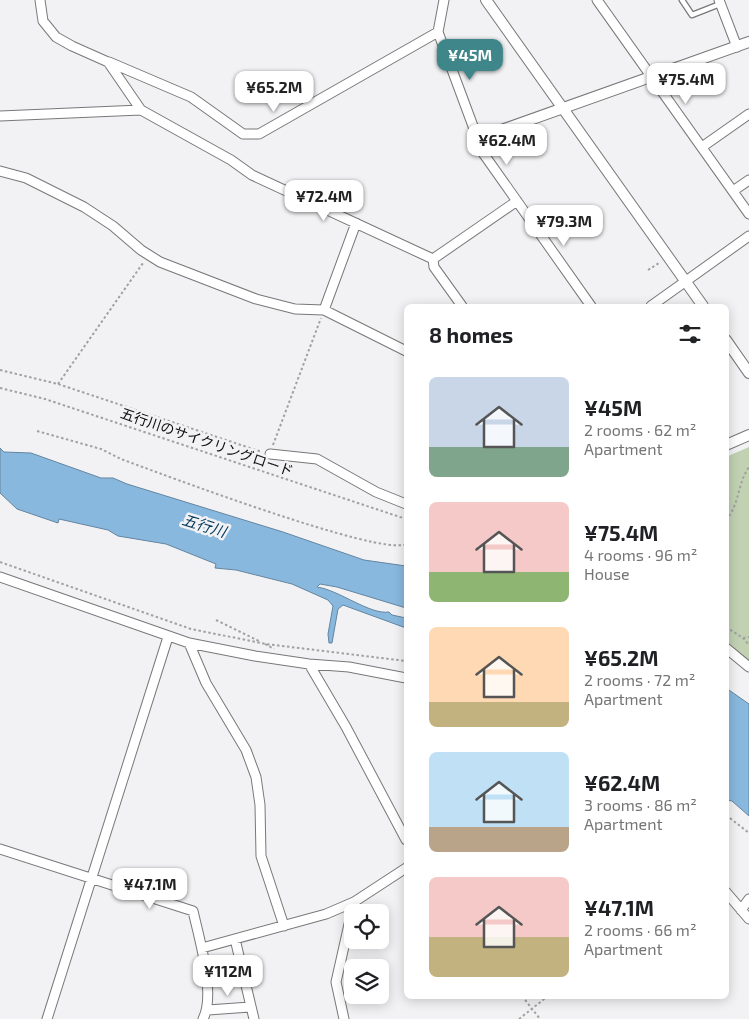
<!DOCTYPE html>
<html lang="en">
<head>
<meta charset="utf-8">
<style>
	body { margin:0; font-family:"Exo 2","Noto Sans JP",sans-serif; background:#f2f2f2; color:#202124; height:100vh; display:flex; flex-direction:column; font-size:19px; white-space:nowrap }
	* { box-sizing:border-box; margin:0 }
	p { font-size:16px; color:#757577 }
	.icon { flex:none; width:28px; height:28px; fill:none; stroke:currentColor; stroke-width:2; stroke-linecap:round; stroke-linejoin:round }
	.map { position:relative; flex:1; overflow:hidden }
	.details { position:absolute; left:404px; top:304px; width:325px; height:695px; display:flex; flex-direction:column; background:#fff; border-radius:8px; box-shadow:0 2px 12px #0003 }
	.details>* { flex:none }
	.tools { position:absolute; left:344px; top:904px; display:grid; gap:10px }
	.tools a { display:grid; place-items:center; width:45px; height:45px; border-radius:8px; background:#fff; box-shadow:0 2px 12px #0003; font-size:25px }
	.price { position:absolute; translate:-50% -42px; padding:0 11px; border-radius:10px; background:#fff; color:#222; font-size:16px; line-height:32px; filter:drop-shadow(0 1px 2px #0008) }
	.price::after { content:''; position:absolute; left:50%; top:30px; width:15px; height:11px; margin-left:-8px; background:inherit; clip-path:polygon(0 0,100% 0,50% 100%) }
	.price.current { background:#3e868a; color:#fff }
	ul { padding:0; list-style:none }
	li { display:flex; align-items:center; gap:15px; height:125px; padding:0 25px }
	li span { display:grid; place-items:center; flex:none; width:140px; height:100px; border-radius:8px; color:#555 }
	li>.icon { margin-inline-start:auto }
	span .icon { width:60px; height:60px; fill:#fffc; stroke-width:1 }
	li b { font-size:21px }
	h2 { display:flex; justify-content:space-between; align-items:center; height:60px; padding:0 25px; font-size:21px }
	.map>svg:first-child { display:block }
	.green { fill:#c1d1b2 }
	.water { fill:#89b8de; stroke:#6485a0 }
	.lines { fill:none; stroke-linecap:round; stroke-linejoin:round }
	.service-casing { stroke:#78787a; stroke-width:7 }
	.minor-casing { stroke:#78787a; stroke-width:11 }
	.tertiary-casing { stroke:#78787a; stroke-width:12 }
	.path { stroke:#a1a1a2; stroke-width:2; stroke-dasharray:2.5 2.5; stroke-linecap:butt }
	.service { stroke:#fff; stroke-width:4.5 }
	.minor { stroke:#fff; stroke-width:9 }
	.tertiary { stroke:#fff; stroke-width:10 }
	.labels { text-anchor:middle; stroke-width:5; stroke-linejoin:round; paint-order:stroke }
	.street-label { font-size:14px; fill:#0d0e0e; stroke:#f2f2f4 }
	.water-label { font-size:15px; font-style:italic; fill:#00395d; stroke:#f2f2f4 }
</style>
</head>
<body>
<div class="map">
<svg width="749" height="1019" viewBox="0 0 749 1019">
	<rect width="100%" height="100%" fill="#f2f2f4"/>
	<path class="green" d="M749 447V663L726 644V457Z"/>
	<path class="water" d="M0 448 4 452 31 453 101 478H113L127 484 283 532 364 560 406 566V608L337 587 320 584 317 587C339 590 370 615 389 612L392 615 406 618V628L343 605 338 609 332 643H329L328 634 333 606 328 600 292 584 236 570 215 568 216 564 166 544 118 536 108 530 59 519 58 523 17 509 0 493Z
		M726 688 749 704V816L732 801 726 800Z"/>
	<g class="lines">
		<g class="service-casing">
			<path id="service" d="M682 0 692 15 720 4"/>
		</g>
		<g class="minor-casing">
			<path id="minor" d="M40 0 43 21 56 37 72 46 108 62 141 110 231 160 252 175 433 259
				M444 0 438 32 483 153 591 306
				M597 0 749 214
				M719 0 737 47
				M109 62 191 97 243 134H259L438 32
				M0 116 141 110
				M702 147 749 114
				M0 171 26 178 84 207 113 226 141 250 160 262 256 299 295 309 324 310
				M733 191 749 180
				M356 223 324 310 406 351
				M433 259 517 201
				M433 259 434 267 462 306
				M651 306 749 236
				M270 454 317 459 376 492 406 504
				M0 577 189 643 255 656 309 664 349 667 406 678
				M189 643 206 683 246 750 256 777 260 805 261 856 284 926
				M726 648 749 667
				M309 664 346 727 406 840
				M0 849 193 911C199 938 216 994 203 1019
				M726 892 749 919
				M741 910 749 899
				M235 939 254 1019
				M202 948 326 914 354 902 406 868
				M208 1010 250 1007
				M47 1019 168 637
				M344 1019 336 982 354 902"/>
		</g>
		<g class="tertiary-casing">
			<path id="tertiary" d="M486 0 703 306
				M479 138 749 42
				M726 340 749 373
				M726 445 749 435"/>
		</g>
		<path class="path" d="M648 270 659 263
			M0 370 58 384 262 452
			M58 384 143 263
			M0 388 45 399 406 519
			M37 431 101 449 121 459C159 473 381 557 406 544
			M273 445 321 318
			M726 520C740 504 737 484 749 467
			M0 562 191 629 266 644 406 661
			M216 620 261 642
			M726 627 743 638 749 645
			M743 638 749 637
			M265 644 274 649
			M726 815 749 833
			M522 996 540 1019
			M519 1019 548 996"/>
		<use href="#service" class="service"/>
		<use href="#minor" class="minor"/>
		<use href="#tertiary" class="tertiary"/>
	</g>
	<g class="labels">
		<g class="street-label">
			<text transform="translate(207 442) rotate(19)" y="5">五行川のサイクリングロード</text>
		</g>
		<g class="water-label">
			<text transform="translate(204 526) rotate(17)" y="5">五行川</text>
		</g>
	</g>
</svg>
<div class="tools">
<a><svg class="icon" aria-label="locate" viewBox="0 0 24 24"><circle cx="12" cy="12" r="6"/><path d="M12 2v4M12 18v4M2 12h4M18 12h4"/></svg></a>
<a><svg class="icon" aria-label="layers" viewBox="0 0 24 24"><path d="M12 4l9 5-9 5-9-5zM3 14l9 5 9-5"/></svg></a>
</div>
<b class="price current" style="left:470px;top:81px">¥45M</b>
<b class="price" style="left:686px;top:105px">¥75.4M</b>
<b class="price" style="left:274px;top:113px">¥65.2M</b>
<b class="price" style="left:507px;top:166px">¥62.4M</b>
<b class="price" style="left:324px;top:222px">¥72.4M</b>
<b class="price" style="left:564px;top:247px">¥79.3M</b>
<b class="price" style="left:150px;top:910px">¥47.1M</b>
<b class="price" style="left:228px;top:997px">¥112M</b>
<section class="details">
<h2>8 homes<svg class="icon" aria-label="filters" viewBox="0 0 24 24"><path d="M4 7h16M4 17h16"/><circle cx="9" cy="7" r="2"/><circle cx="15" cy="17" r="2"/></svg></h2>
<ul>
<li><span style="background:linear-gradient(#c9d6e8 70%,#7fa58c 0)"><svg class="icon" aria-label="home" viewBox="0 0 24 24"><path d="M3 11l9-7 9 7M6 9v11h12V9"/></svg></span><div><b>¥45M</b><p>2 rooms · 62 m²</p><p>Apartment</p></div></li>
<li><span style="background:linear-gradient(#f6c9c9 70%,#8fb573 0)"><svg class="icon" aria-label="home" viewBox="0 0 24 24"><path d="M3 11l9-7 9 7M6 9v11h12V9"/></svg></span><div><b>¥75.4M</b><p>4 rooms · 96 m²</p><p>House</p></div></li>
<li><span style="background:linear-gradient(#ffd9b3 75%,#c2b280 0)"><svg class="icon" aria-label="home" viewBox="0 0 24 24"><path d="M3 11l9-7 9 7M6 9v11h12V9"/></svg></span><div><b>¥65.2M</b><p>2 rooms · 72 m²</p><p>Apartment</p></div></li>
<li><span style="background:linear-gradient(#bfe0f5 75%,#b9a48a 0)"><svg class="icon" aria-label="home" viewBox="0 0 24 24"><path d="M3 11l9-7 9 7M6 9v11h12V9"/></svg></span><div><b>¥62.4M</b><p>3 rooms · 86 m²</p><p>Apartment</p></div></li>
<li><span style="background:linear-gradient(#f6c9c9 60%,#c2b280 0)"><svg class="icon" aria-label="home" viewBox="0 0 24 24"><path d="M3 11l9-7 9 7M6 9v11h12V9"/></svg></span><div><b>¥47.1M</b><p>2 rooms · 66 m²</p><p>Apartment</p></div></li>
</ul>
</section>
</div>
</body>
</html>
